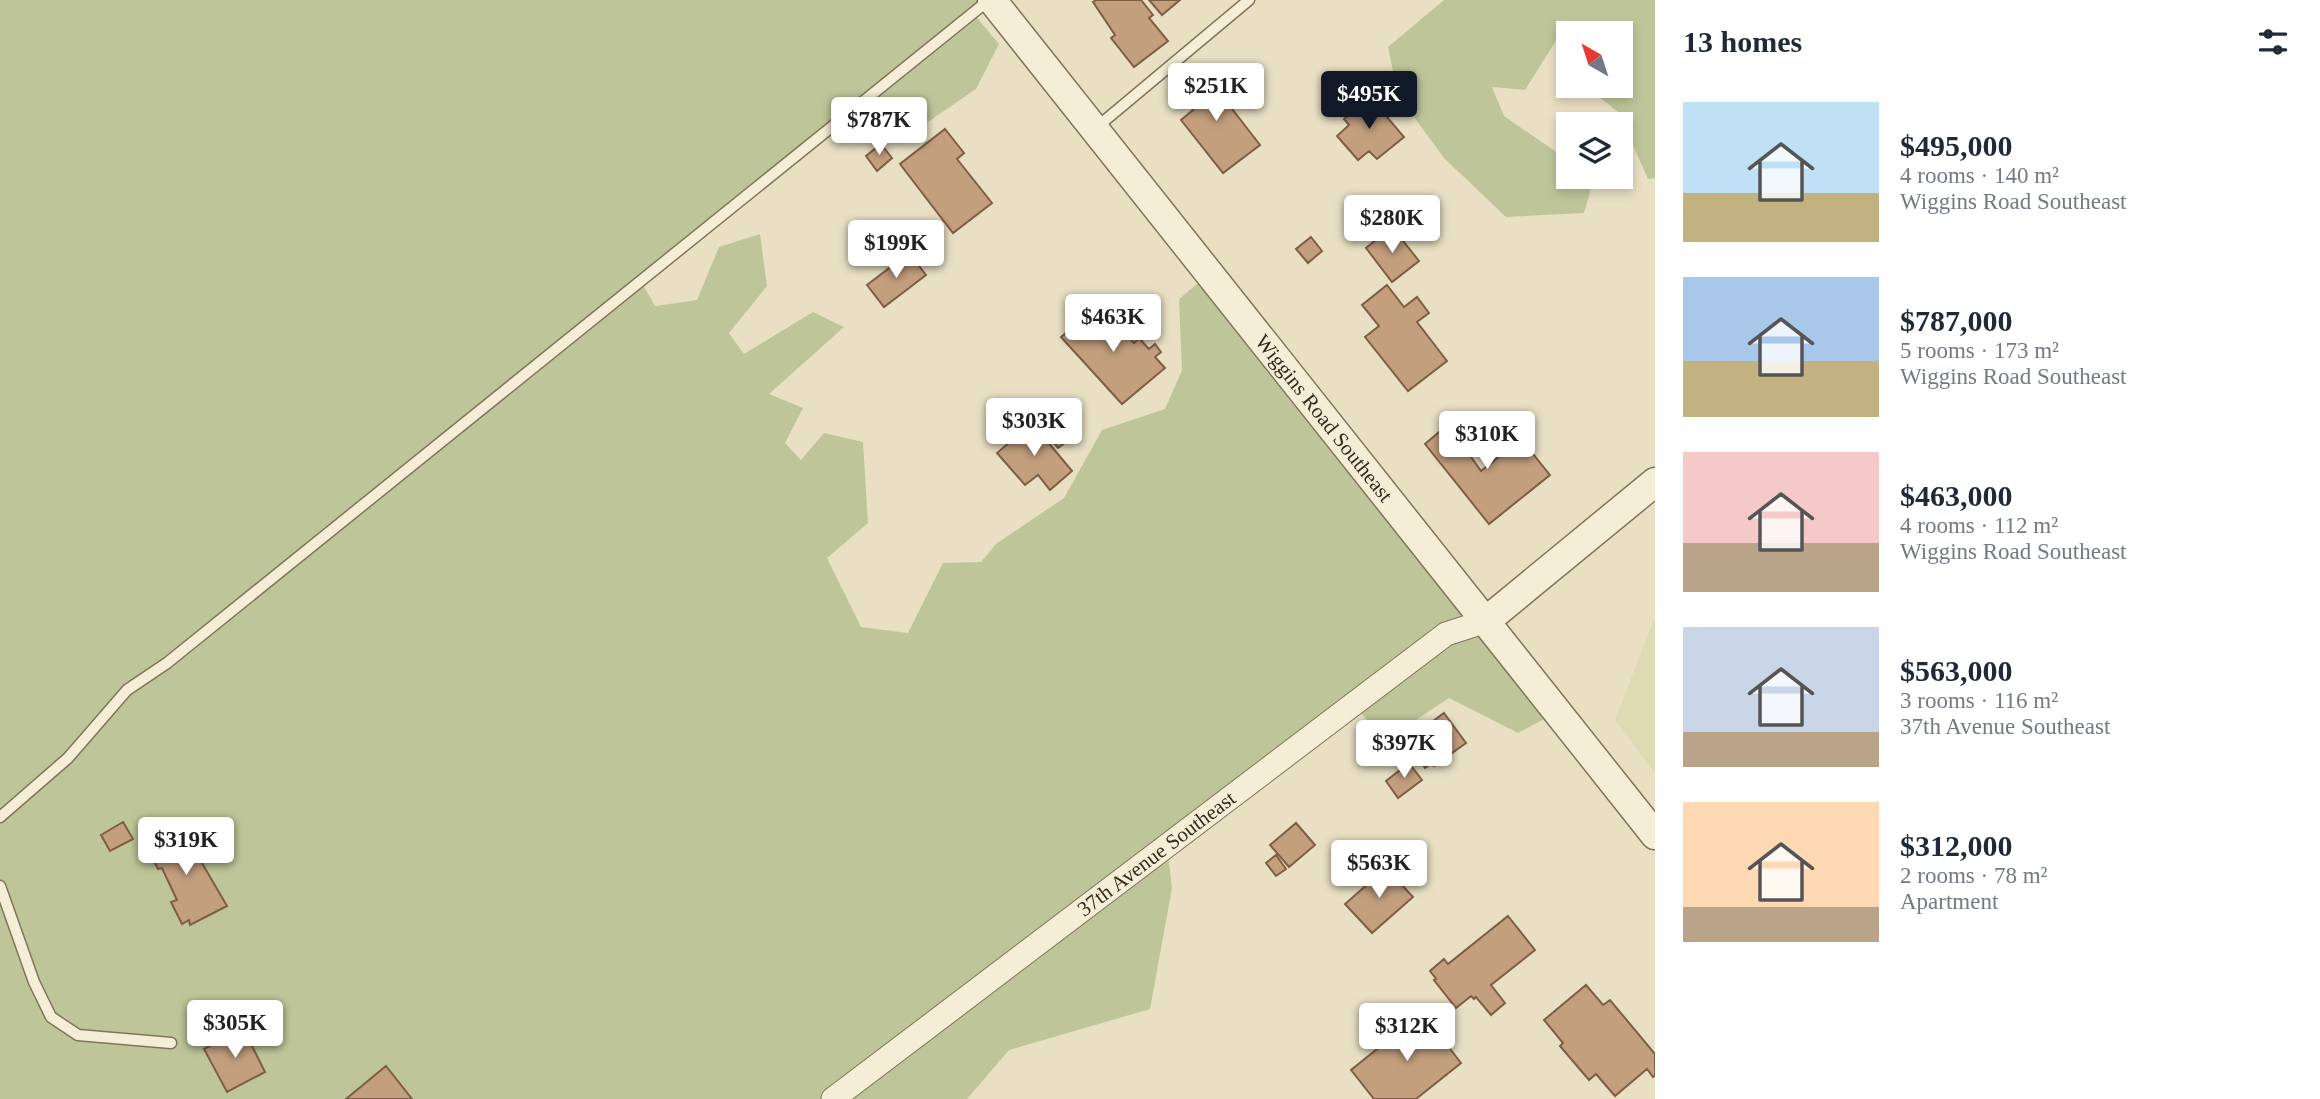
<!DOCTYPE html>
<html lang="en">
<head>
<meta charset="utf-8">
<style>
	body { margin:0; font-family:"Times New Roman",serif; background:#f2f2f3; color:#1f2937; height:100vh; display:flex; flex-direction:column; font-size:26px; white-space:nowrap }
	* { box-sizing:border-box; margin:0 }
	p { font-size:23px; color:#747a83 }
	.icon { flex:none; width:38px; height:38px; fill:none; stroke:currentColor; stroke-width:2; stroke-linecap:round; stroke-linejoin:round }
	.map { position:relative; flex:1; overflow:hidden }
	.side { display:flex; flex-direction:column; background:#fff; width:665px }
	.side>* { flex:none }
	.needle { width:46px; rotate:321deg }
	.controls { position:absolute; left:1556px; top:21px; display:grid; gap:14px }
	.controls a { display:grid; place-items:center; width:77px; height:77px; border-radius:0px; background:#fff; box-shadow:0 4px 10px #0003; font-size:35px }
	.price { position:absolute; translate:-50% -60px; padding:0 16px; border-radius:7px; background:#fff; color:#222; font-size:23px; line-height:46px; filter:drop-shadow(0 2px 4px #0008) }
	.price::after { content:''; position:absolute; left:50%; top:42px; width:21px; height:16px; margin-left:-10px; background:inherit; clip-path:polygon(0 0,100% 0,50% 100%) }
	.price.selected { background:#111827; color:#fff }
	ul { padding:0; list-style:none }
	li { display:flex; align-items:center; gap:21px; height:175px; padding:0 28px }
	li span { display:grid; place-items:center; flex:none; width:196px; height:140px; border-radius:0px; color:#555 }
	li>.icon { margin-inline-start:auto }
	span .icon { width:84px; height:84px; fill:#fffc; stroke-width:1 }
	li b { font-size:30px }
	h2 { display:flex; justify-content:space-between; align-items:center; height:84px; padding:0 28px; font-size:30px }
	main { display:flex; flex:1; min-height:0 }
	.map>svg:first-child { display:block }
	.farmland { fill:#dedab2 }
	.green { fill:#bec699 }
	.building { fill:#c39f7e; stroke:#7e5f45; stroke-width:2 }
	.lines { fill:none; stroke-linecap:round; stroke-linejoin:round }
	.service-casing { stroke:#82735c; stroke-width:13 }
	.minor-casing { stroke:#82735c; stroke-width:25 }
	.tertiary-casing { stroke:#82735c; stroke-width:31 }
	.service { stroke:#f5eed6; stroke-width:10 }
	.minor { stroke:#f5eed6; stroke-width:23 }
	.tertiary { stroke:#f5eed6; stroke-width:28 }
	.labels { text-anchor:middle; stroke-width:7; stroke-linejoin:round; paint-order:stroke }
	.street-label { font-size:21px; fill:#332a1f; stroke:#f1ebd3 }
</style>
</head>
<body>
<main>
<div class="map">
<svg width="1655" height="1099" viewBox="0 0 1655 1099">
	<rect width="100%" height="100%" fill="#e9e0c4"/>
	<path class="farmland" d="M1655 617V773L1615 720Z"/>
	<path class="green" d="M0 0H989L973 13 999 44 976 89 896 144 858 106 641 281 655 306 697 300 719 247 760 234 767 286 729 333 744 354 813 312 844 327 769 394 803 408 785 443 801 460 824 433 863 442 868 523 827 558 861 627 908 633 943 563 981 562 996 544 1064 498 1102 430 1165 409 1182 370 1179 299 1209 274 1557 712 1518 733 1449 698 1383 742 1355 704 1167 846 1172 888 1150 1009 1009 1050 967 1099H0Z
		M1444 0H1655V178L1648 179 1618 112 1585 86H1620V33H1568V68L1562 31 1525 90 1492 87 1504 116 1568 160V177L1594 178 1584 213 1506 217 1444 158 1398 95 1388 47Z"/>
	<path class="building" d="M1096 0H1141L1153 15 1149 18 1168 41 1134 67 1111 38 1115 35 1093 2Z
		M1149 0H1180L1162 15Z
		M1202 70 1260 145 1223 173 1181 120 1193 110 1177 89Z
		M1370 97 1404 137 1377 159 1369 151 1358 160 1337 136 1349 125 1344 119Z
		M945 129 964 153 957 159 992 203 953 233 900 164Z
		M881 144 892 158 877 171 866 156Z
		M1392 227 1419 261 1392 282 1366 248Z
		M1311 237 1322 251 1308 263 1296 249Z
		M909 253 926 275 884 307 867 285Z
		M1387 285 1404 307 1417 297 1429 313 1417 322 1447 361 1408 391 1365 337 1379 326 1362 305Z
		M1100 304 1134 343 1139 338 1149 349 1155 344 1161 352 1155 357 1165 368 1122 404 1061 337Z
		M1456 418 1479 447 1469 454 1481 471 1521 439 1550 475 1489 524 1425 444Z
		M1032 423 1072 471 1050 490 1038 475 1025 485 997 453Z
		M1063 424 1073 437 1058 448 1048 436Z
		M1444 713 1466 743 1434 766 1431 764 1425 768 1405 742Z
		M1409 763 1422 780 1398 798 1386 781Z
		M123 822 133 839 110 851 101 835Z
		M1296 823 1315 845 1289 867 1270 845Z
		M181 827 227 906 190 925 189 920 182 924 171 902 177 900 162 868 158 869 145 844Z
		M1276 855 1286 869 1276 876 1266 863Z
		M1386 868 1413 897 1372 933 1345 904Z
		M1508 916 1535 950 1491 985 1505 1003 1491 1015 1476 997 1474 999 1471 996 1456 1008 1434 980 1436 979 1430 971 1444 959 1448 964Z
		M1586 985 1603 1005 1610 1000 1655 1054V1076L1653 1077 1647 1069 1615 1096 1596 1074 1589 1080 1560 1046 1563 1043 1544 1020Z
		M1422 1013 1461 1063 1416 1099H1374L1351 1070Z
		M243 1028 265 1072 227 1092 204 1049Z
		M386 1066 412 1099H346Z"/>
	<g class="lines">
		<g class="service-casing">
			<path id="service" d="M1097 127 1249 0
				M0 817 68 758 127 690 167 663 989 0
				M0 886 34 982 51 1017 78 1035 171 1043"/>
		</g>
		<g class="minor-casing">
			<g id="minor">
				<path id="s1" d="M833 1099 1446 634 1486 621"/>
			</g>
		</g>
		<g class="tertiary-casing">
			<g id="tertiary">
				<path id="s2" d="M992 0 1655 835"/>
				<path d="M1486 621 1655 482"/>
			</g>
		</g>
		<use href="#service" class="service"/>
		<use href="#minor" class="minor"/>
		<use href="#tertiary" class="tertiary"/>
	</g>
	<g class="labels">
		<g class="street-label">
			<text dy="7" stroke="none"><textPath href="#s2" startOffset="534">Wiggins Road Southeast</textPath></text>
			<text dy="7" stroke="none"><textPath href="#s1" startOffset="406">37th Avenue Southeast</textPath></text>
		</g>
	</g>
</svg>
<div class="controls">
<a><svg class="needle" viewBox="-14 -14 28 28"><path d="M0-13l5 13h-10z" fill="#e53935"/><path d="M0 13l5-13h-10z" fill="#747a83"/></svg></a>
<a><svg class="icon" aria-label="layers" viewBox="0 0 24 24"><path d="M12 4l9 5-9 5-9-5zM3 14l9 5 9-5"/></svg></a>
</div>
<b class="price" style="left:1216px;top:123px">$251K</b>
<b class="price selected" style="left:1369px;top:131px">$495K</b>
<b class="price" style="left:879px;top:157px">$787K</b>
<b class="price" style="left:1392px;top:255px">$280K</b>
<b class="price" style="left:896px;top:280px">$199K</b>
<b class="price" style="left:1113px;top:354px">$463K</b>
<b class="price" style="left:1034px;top:458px">$303K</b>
<b class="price" style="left:1487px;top:471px">$310K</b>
<b class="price" style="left:1404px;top:780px">$397K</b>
<b class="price" style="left:186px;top:877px">$319K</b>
<b class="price" style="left:1379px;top:900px">$563K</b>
<b class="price" style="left:235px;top:1060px">$305K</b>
<b class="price" style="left:1407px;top:1063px">$312K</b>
</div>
<section class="side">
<h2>13 homes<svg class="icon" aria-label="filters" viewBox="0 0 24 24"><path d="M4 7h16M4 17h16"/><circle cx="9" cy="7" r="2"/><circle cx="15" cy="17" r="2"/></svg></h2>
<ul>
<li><span style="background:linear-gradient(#bfe0f5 65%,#c2b280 0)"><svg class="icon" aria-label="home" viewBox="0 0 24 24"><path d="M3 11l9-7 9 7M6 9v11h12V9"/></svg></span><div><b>$495,000</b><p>4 rooms · 140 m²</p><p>Wiggins Road Southeast</p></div></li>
<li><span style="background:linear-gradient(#a9c7e8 60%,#c2b280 0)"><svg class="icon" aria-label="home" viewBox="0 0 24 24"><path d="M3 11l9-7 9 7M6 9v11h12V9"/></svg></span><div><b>$787,000</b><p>5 rooms · 173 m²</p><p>Wiggins Road Southeast</p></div></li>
<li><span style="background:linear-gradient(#f6c9c9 65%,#b9a48a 0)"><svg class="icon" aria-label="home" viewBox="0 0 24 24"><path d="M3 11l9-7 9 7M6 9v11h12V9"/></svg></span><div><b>$463,000</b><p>4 rooms · 112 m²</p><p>Wiggins Road Southeast</p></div></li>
<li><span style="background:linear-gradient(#c9d6e8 75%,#b9a48a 0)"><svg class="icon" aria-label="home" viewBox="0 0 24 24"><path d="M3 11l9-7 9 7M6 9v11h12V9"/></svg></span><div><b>$563,000</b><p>3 rooms · 116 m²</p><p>37th Avenue Southeast</p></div></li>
<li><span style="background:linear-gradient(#ffd9b3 75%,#b9a48a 0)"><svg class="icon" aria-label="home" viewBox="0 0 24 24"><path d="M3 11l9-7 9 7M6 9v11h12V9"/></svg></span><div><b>$312,000</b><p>2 rooms · 78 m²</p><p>Apartment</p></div></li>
</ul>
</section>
</main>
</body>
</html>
